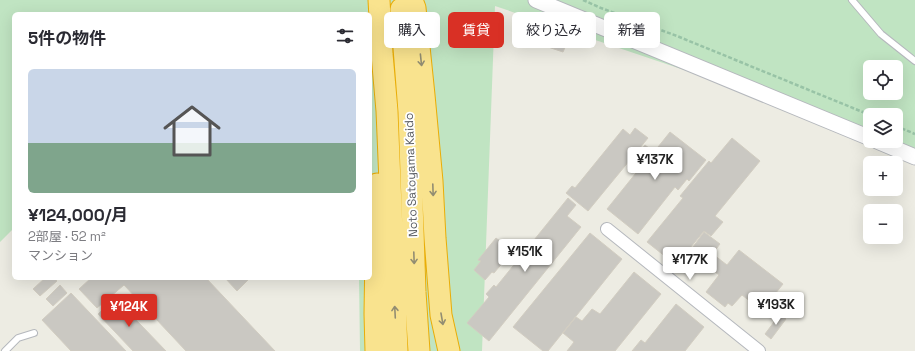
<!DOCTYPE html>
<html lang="ja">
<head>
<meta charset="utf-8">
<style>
	body { margin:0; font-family:"Space Grotesk","Noto Sans JP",sans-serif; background:#f2f2f3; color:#2b2b33; height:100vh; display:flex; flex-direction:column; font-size:15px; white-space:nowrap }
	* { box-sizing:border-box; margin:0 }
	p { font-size:13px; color:#7c7c81 }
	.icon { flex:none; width:22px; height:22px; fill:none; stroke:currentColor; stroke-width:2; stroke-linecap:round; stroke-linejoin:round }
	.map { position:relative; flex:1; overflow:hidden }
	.side { position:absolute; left:12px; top:12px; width:360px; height:268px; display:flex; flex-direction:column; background:#fff; border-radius:6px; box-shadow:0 4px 16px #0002 }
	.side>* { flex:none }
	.guide { position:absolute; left:384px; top:12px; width:380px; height:36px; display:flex; gap:8px }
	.controls { position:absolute; left:863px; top:60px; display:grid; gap:8px }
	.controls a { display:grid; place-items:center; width:40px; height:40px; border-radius:6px; background:#fff; box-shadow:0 4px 16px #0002; font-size:20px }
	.price { position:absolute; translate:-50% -34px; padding:0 9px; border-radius:4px; background:#fff; color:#222; font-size:13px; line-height:26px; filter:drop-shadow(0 1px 2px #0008) }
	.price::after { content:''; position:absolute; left:50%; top:24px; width:12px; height:9px; margin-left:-6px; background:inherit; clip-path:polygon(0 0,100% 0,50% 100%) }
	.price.active { background:#d93025; color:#fff }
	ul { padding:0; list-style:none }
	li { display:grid; align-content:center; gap:8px; height:212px; padding:0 16px }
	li+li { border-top:1px solid #e1e1e2 }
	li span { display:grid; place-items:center; height:124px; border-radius:6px; color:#555 }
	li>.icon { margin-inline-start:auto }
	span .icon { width:72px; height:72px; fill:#fffc; stroke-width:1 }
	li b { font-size:17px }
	h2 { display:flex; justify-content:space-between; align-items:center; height:48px; padding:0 16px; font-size:17px }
	.tag { padding:0 14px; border-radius:6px; background:#fff; box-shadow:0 4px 16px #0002; font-size:14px; line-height:36px }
	.tag.active { background:#d93025; color:#fff }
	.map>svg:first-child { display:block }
	.green { fill:#c0e4c2; fill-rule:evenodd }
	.building { fill:#cac8c2; stroke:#d2cdc1 }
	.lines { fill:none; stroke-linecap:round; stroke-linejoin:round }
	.service-casing { stroke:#b5b8bd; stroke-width:8 }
	.minor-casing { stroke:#b5b8bd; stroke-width:14 }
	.tertiary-casing { stroke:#b5b8bd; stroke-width:17 }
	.motorway-casing { stroke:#e9ad07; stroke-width:23 }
	.path { stroke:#98c3a6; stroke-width:2.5; stroke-dasharray:4 2; stroke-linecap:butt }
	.service { stroke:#fff; stroke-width:6 }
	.minor { stroke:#fff; stroke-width:12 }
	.tertiary { stroke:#fff; stroke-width:15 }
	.motorway { stroke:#f9e38e; stroke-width:21 }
	.oneway { stroke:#928d72 }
	.labels { text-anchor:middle; stroke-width:3.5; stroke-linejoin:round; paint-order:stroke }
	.street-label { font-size:12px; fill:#5b5e63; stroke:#fff }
</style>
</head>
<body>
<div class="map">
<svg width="915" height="351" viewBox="0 0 915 351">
	<rect width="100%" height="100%" fill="#edece3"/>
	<path class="green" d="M0 0H915V148L895 141H896V115H870V133L495 6 482 351H360L359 278H370V14H14V228L0 242ZM870 67H896V93H870Z"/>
	<path class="building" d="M552 37 567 43 563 52 548 47Z
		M635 128 648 138 588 211 566 193 572 186 575 188 623 129 630 135Z
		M670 132 706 160 689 181 687 179 678 190 675 187 638 234 607 209 644 163 636 156 645 145 654 152Z
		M732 138 760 161 715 216 723 222 711 236 704 231 676 265 647 242 683 198 680 196 709 161 711 163Z
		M568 198 576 205 567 216 581 227 489 341 467 323 489 297 486 294 494 285 496 287Z
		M704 232 720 244 699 271 684 259Z
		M590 233 622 259 548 351H543L513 327Z
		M496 238 505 245 503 248 510 254 494 273 492 272 485 280 474 270 481 261 478 260Z
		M739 250 783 284 771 299 764 293 755 305 742 295 732 306 728 303 725 307 706 292 719 275 706 265 714 255 727 265Z
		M634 272 661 294 615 351H567L574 342 563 333 576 317 582 321 592 309 600 314Z
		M45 278H54L57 281 40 296 33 289Z
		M91 278H206L275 351H186L124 285 97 308 79 289Z
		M225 278H250L237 291Z
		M60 285 67 293 53 306 46 299Z
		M71 293 126 351H71L42 320Z
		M115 298 166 351H133L98 314Z
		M676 304 704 327 685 351H632L641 340 645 343Z
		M780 314 786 319 771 339 765 334Z"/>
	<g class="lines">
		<g class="service-casing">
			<path id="service" d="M852 0 881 34 915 61
				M5 351 18 338 34 333"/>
		</g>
		<g class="minor-casing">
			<path id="minor" d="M607 229 759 351"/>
		</g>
		<g class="tertiary-casing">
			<path id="tertiary" d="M536 0 870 138
				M877 141 915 157"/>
		</g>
		<g class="motorway-casing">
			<path id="motorway" d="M379 0 382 54 387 111 397 351
				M412 0 415 8 424 95 432 181 435 238 441 315 449 351
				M401 9 409 112 415 292 419 351
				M376 351 375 314 377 184"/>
		</g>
		<path class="path" d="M583 0 601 8 677 36 870 115
			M896 126 915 134"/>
		<use href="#service" class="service"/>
		<use href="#minor" class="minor"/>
		<use href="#tertiary" class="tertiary"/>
		<use href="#motorway" class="motorway"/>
	</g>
	<defs><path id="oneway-shaft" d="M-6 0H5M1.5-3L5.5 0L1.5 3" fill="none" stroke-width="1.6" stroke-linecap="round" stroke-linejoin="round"/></defs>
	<g class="oneway">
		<use href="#oneway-shaft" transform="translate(421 60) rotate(84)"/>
		<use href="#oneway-shaft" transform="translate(433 190) rotate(88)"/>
		<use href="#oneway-shaft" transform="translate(414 258) rotate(88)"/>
		<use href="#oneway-shaft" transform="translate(395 312) rotate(-93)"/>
		<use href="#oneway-shaft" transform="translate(442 319) rotate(80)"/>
	</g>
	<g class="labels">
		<g class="street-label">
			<text transform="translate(411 175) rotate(-92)" y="4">Noto Satoyama Kaido</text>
		</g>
	</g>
</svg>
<div class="controls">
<a><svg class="icon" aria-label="locate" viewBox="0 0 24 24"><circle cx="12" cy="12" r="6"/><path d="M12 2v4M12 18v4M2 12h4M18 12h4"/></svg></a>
<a><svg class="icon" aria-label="layers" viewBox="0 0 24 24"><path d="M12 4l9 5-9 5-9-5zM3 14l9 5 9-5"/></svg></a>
<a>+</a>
<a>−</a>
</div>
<b class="price" style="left:655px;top:181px">¥137K</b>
<b class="price" style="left:525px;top:273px">¥151K</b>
<b class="price" style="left:690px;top:281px">¥177K</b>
<b class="price" style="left:776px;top:326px">¥193K</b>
<b class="price active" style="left:129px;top:328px">¥124K</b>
<div class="guide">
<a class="tag">購入</a>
<a class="tag active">賃貸</a>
<a class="tag">絞り込み</a>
<a class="tag">新着</a>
</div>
<section class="side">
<h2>5件の物件<svg class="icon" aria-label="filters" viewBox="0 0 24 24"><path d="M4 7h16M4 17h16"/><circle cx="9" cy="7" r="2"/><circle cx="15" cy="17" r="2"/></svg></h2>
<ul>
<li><span style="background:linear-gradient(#c9d6e8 60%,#7fa58c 0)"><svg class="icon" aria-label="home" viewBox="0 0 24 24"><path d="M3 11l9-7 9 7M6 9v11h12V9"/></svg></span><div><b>¥124,000/月</b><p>2部屋 · 52 m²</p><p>マンション</p></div></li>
</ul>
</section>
</div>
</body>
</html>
